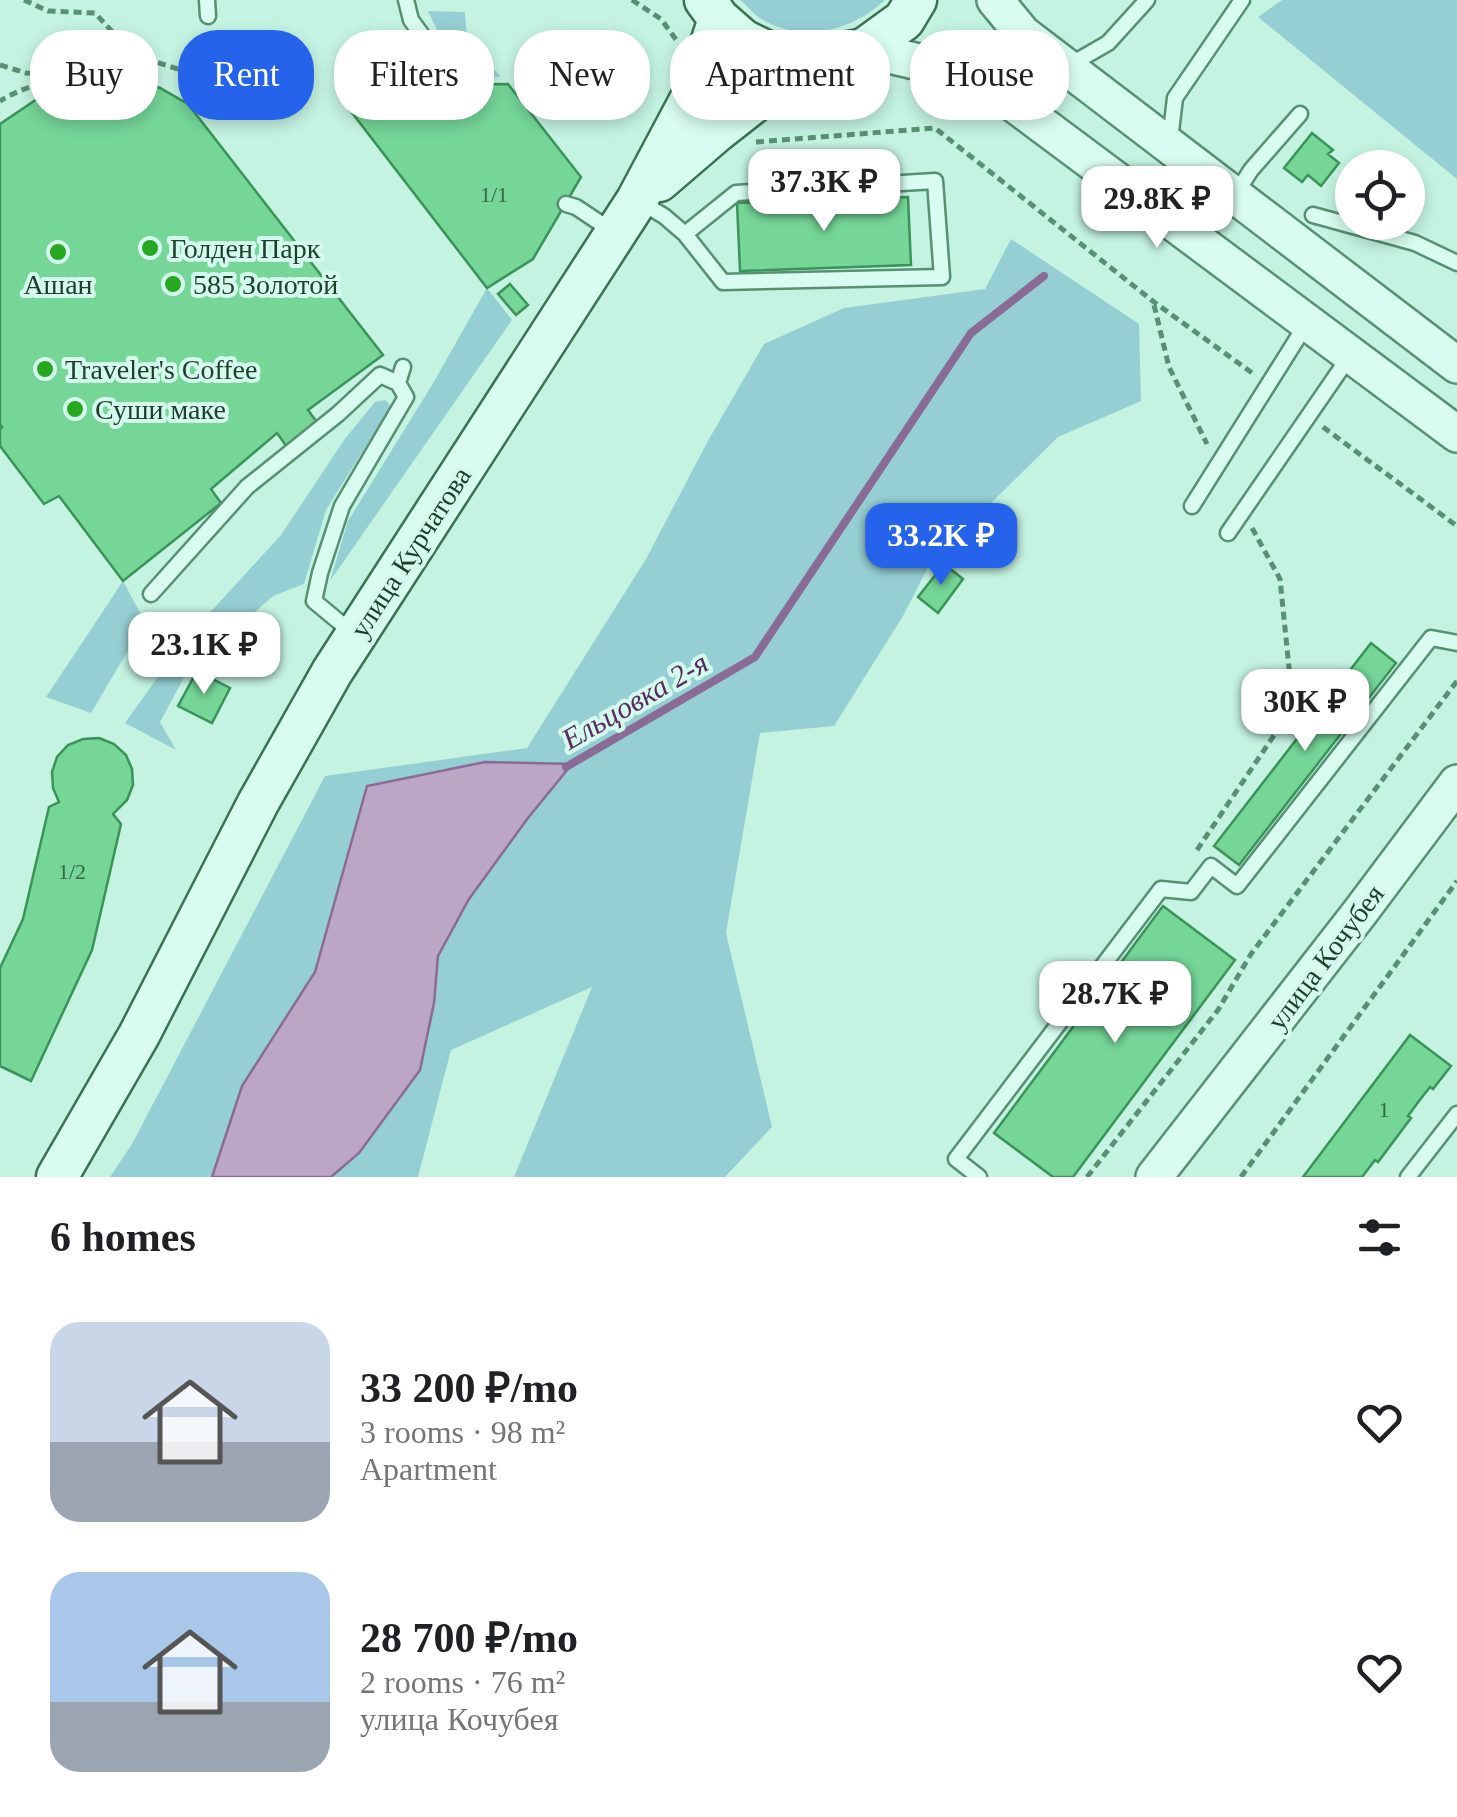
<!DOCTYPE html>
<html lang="en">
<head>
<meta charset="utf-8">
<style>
	body { margin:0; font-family:Georgia,serif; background:#f2f2f2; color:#202124; height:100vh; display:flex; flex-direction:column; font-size:38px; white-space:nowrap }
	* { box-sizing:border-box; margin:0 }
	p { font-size:32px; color:#757577 }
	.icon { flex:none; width:55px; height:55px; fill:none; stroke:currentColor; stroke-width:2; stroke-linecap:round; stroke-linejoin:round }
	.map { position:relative; height:1177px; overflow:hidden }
	.sheet { display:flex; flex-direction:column; background:#fff; flex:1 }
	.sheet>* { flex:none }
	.hud { position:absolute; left:30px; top:30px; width:1398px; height:90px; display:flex; gap:20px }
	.buttons { position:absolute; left:1335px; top:150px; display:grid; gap:20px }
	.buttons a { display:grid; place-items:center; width:90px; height:90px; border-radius:50%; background:#fff; box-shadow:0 5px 15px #0003; font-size:50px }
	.price { position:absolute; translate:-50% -85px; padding:0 22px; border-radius:20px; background:#fff; color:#222; font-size:32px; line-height:65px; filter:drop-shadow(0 2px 5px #0008) }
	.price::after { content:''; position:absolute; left:50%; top:60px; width:30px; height:22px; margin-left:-15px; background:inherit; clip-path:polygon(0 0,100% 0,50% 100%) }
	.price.on { background:#2563eb; color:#fff }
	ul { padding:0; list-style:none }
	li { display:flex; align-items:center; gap:30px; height:250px; padding:0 50px }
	li span { display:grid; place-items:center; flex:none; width:280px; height:200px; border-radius:30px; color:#555 }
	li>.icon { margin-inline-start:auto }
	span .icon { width:120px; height:120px; fill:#fffc; stroke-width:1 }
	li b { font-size:42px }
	h2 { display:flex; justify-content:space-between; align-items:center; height:120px; padding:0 50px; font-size:42px }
	.chip { padding:0 35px; border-radius:40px; background:#fff; box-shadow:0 5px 15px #0003; font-size:35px; line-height:90px }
	.chip.on { background:#2563eb; color:#fff }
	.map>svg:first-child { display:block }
	.green { fill:#96cfd3 }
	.water { fill:#bba6c6; stroke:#896b96; stroke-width:2.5 }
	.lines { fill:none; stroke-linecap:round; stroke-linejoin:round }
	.stream { stroke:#896b96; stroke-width:8 }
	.building { fill:#75d698; stroke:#3a9358; stroke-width:2.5 }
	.service-casing { stroke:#579073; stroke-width:19 }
	.tertiary-casing { stroke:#579073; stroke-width:40 }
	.secondary-casing { stroke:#3a7253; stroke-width:45 }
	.path { stroke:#579073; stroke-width:5; stroke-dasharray:8 5; stroke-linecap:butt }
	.service { stroke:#d8fdf0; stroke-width:14 }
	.tertiary { stroke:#d8fdf0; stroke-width:35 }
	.secondary { stroke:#d8fdf0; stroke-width:40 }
	.poi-dot { fill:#28a720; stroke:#d4faed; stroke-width:4 }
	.labels { text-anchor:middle; stroke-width:8; stroke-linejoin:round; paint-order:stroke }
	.number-label { font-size:22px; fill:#336547 }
	.poi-label { font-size:28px; fill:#1d3f2c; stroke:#d4faed; text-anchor:start }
	.street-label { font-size:28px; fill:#1d3f2c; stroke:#d4faed }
	.water-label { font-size:30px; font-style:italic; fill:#5a2b60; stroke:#d4faed }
</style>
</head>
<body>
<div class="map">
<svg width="1457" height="1177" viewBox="0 0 1457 1177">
	<rect width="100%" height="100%" fill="#c4f3e2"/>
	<path class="green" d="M740 0H885C851 32 800 44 758 17 752 12 746 5 740 0Z
		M1282 0H1457V179L1258 17Z
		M428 11 465 12 467 41 501 77 474 76 441 38Z
		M1011 239 1139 324 1141 401 1058 437 990 504 941 542 903 616 834 726 760 733 726 933 772 1127 725 1177H514L592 987 451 1050 418 1177H110L132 1144 325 776 527 748 646 559 709 439 764 344 844 308 985 289Z
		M487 288 512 320 330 581 348 521 432 385Z
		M385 400 391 406 326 510 304 584 273 596 187 672 160 722 176 750 125 723 182 643 281 535 344 440 375 402Z
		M123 581 145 622 91 713 46 697Z"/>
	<path class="water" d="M485 762 572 764 528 818 469 899 438 956 434 1003 420 1070 359 1153 331 1177H212L242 1086 315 972 367 786Z"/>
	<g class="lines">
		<path class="stream" d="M566 767 755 657 971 333 1044 276"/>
	</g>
	<path class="building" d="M127 76 160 88 188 104 383 355 308 410 319 425 287 447 277 433 211 489 221 503 123 581 59 496 44 504 0 446V429L2 427 0 424V124L52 89 89 79Z
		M508 84 581 177 533 259 487 288 343 101 371 85Z
		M1312 133 1333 150 1328 154 1339 163 1321 186 1308 175 1302 182 1284 168Z
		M908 197 911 265 740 271 737 203Z
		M510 284 528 305 516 315 498 294Z
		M944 564 963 579 938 613 918 597Z
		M1371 643 1396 663 1239 865 1214 846Z
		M197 671 230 688 212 723 178 706Z
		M99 738 114 744 126 755 132 769 133 785 127 800 113 814 121 824 92 950 31 1081 0 1066V968L23 919 49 807 59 802 53 788 52 772 57 757 68 745 83 739Z
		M1163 906 1235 960 1073 1177H1053L994 1133Z
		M1410 1035 1451 1066 1433 1089 1430 1087 1419 1101 1408 1116 1411 1118 1378 1162 1375 1160 1362 1177H1303Z"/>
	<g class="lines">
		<g class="service-casing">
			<path id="service" d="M207 0 208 16
				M406 0 411 20 458 84
				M1068 66 1108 43 1147 0
				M1170 140 1175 98 1242 0
				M1235 195 1251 170 1300 114
				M642 203 664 216 685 234 736 193 935 181 942 277 723 282 685 234
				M566 204 576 207 615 233
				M1313 215 1415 243 1457 263
				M1192 506 1307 323
				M1228 533 1349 357
				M151 594 247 487 338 414 380 375 398 383
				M355 635 314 601 320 573 342 506 406 397 398 383 403 367
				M979 1177 956 1159 1161 889 1191 892 1211 866 1237 886 1431 638 1457 643
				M1408 1177 1457 1114"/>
		</g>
		<g class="tertiary-casing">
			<path id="tertiary" d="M995 0 1023 34 1457 365
				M864 49 940 67 994 89 1457 434
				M1154 1177 1361 911 1457 783"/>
		</g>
		<g class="secondary-casing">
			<path id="secondary" d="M705 0 719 19 743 40 774 55 808 60 864 49 904 20 916 0
				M659 181 716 132 808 60
				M57 1177 139 1035 258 803 332 672 637 200 695 91 719 19"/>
		</g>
		<path class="path" d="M24 0 48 11 95 13 134 55 200 76
			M632 0 661 19 677 41
			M0 65 26 73 50 74 80 60 134 55 127 76C85 72 36 79 0 101
			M756 142 935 128 1154 302 1255 375
			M1154 305 1169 367 1207 444
			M1323 427 1457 526
			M1197 850 1293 707 1280 579 1252 528
			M1087 1177 1218 1010 1251 954 1457 681
			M1241 1177 1457 881"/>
		<use href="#service" class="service"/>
		<use href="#tertiary" class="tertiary"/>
		<use href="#secondary" class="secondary"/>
	</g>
	<g class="poi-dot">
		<circle cx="150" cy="248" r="10"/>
		<circle cx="58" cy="252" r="10"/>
		<circle cx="173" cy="284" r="10"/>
		<circle cx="45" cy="369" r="10"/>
		<circle cx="75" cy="409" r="10"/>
	</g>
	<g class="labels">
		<g class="number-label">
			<text x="494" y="202">1/1</text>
			<text x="72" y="879">1/2</text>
			<text x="1384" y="1117">1</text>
		</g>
		<g class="poi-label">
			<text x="170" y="258">Голден Парк</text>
			<text x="58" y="294" text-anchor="middle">Ашан</text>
			<text x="193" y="294">585 Золотой</text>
			<text x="65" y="379">Traveler's Coffee</text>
			<text x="95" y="419">Суши маке</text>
		</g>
		<g class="street-label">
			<text transform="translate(410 552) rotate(-57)" y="10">улица Курчатова</text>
			<text transform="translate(1325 957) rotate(-53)" y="10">улица Кочубея</text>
		</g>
		<g class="water-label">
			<text transform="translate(635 701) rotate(-30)" y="10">Ельцовка 2-я</text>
		</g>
	</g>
</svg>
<div class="buttons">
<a><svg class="icon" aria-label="locate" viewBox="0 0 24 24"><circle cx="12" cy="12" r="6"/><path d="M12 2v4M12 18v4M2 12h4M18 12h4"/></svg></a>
</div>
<b class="price" style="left:824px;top:234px">37.3K ₽</b>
<b class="price" style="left:1157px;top:251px">29.8K ₽</b>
<b class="price on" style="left:941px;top:588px">33.2K ₽</b>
<b class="price" style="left:204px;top:697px">23.1K ₽</b>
<b class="price" style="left:1305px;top:754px">30K ₽</b>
<b class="price" style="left:1115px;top:1046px">28.7K ₽</b>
<div class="hud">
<a class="chip">Buy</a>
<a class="chip on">Rent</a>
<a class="chip">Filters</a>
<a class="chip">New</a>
<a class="chip">Apartment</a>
<a class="chip">House</a>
</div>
</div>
<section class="sheet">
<h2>6 homes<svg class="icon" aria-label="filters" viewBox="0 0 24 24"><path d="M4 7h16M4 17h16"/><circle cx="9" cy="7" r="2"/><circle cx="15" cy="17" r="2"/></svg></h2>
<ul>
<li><span style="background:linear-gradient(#c9d6e8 60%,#9aa5b1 0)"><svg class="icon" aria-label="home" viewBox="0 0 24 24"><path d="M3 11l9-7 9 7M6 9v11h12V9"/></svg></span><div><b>33 200 ₽/mo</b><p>3 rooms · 98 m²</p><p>Apartment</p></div><svg class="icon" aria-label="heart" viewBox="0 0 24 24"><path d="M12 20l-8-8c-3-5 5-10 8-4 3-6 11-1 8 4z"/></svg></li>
<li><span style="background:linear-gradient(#a9c7e8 65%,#9aa5b1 0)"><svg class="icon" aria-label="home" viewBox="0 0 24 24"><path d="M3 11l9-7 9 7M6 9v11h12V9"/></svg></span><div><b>28 700 ₽/mo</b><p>2 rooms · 76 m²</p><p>улица Кочубея</p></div><svg class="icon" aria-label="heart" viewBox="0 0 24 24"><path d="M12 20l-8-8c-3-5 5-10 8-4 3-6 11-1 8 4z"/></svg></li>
</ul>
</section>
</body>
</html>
